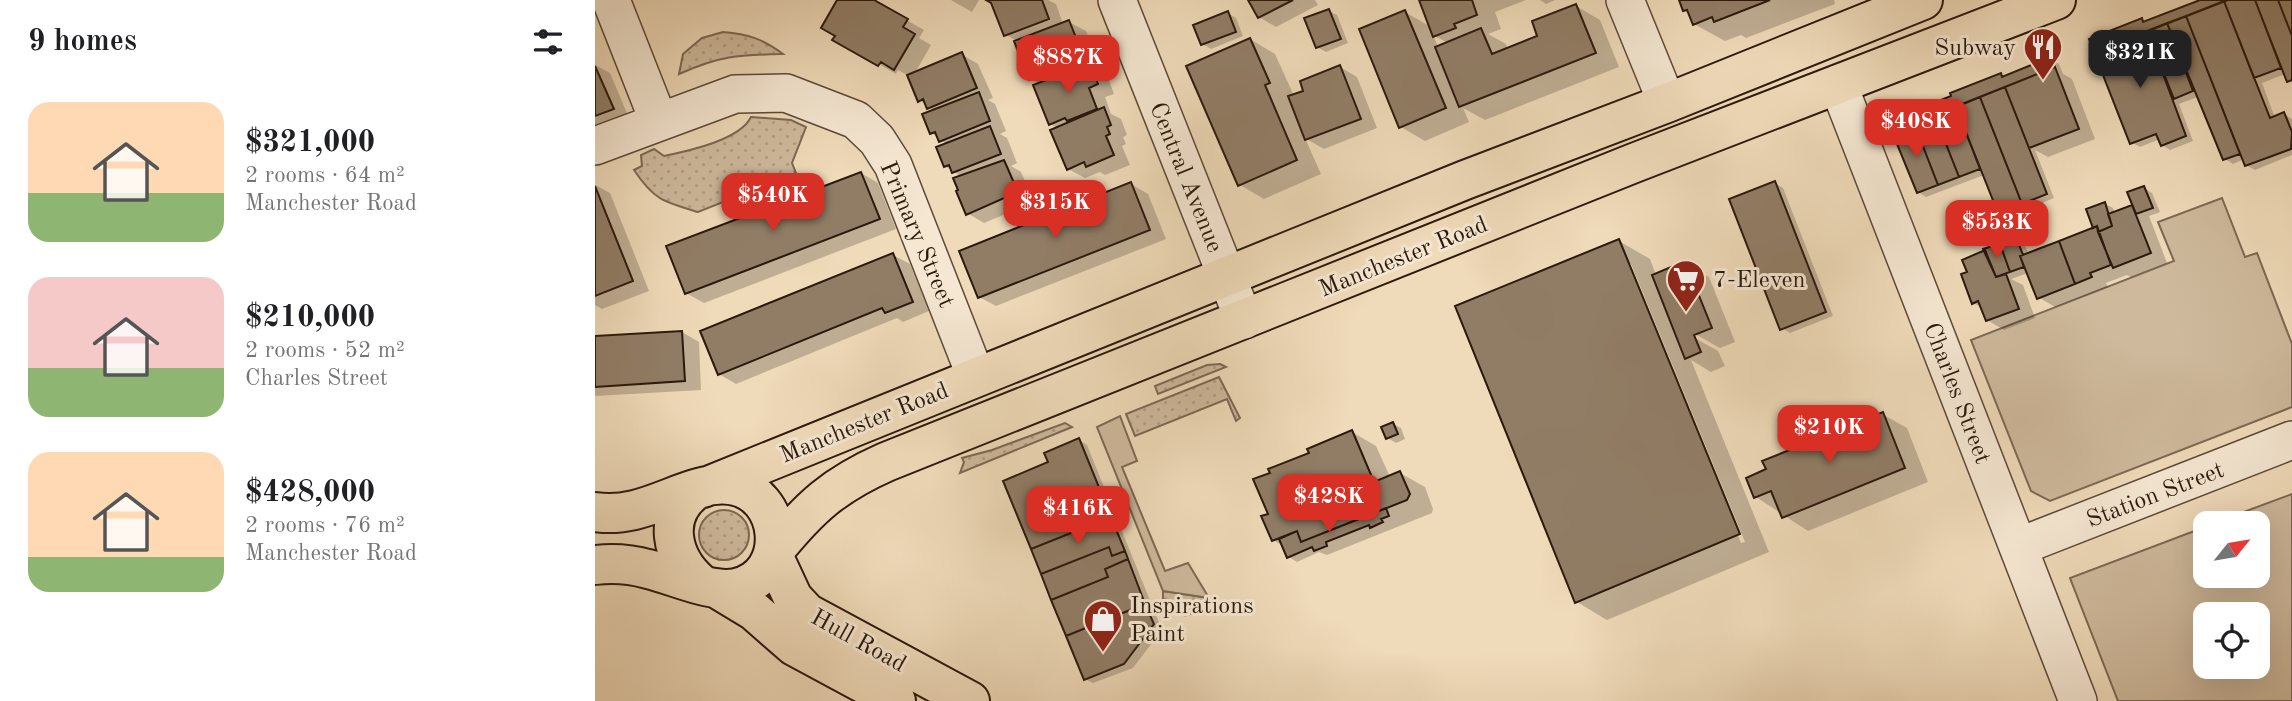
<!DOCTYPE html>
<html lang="en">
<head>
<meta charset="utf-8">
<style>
	body { margin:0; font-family:"Old Standard TT",serif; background:#f6f6f6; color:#202124; height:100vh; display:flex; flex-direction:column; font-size:26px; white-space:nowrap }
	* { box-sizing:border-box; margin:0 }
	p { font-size:23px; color:#757577 }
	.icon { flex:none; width:38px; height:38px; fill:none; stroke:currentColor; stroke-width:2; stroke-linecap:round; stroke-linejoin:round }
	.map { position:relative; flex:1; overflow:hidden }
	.side { display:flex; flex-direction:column; background:#fff; width:595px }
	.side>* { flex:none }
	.needle { width:46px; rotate:60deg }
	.buttons { position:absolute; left:1598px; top:511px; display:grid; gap:14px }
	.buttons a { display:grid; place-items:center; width:77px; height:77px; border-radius:14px; background:#fff; box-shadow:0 7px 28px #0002; font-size:35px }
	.price { position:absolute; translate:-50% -60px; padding:0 16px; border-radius:14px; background:#d93025; color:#fff; font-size:23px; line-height:46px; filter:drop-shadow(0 2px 4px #0008) }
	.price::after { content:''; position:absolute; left:50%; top:42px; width:21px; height:16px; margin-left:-10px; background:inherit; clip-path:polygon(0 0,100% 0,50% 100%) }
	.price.selected { background:#222; color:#fff }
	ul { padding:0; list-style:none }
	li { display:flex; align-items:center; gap:21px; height:175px; padding:0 28px }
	li span { display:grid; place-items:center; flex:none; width:196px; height:140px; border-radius:21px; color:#555 }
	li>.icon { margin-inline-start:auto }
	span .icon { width:84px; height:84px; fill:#fffc; stroke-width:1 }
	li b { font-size:30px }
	h2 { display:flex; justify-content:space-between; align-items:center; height:84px; padding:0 28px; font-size:30px }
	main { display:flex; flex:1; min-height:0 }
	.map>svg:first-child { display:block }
	.grass { fill:url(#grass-dots); stroke:#7c6954; stroke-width:2 }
	.green { fill:#ceb99c; stroke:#7c6954; stroke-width:2; fill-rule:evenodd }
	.shadow { fill:#0003; fill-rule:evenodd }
	.building { fill:#917d66; stroke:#2b190d; stroke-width:2 }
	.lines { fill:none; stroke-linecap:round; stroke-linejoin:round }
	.minor-casing { stroke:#5c4938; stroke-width:40 }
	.major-casing { stroke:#2b190d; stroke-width:42 }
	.minor { stroke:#f5e7d2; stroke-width:37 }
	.major { stroke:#efdab9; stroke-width:38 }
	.labels { text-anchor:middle; stroke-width:6; stroke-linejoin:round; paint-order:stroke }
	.poi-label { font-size:24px; fill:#2b190d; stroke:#f5e7d2; text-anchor:start }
	.street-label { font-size:24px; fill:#2b190d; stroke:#f5e7d2 }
</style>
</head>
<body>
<main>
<section class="side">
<h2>9 homes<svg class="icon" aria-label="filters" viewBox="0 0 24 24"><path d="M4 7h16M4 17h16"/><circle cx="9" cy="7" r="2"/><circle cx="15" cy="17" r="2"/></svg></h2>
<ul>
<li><span style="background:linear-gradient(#ffd9b3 65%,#8fb573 0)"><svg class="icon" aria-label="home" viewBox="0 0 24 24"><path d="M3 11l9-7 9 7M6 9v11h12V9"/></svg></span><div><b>$321,000</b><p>2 rooms · 64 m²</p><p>Manchester Road</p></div></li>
<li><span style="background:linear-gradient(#f6c9c9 65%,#8fb573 0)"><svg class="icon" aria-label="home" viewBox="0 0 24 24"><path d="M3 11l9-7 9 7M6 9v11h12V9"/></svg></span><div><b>$210,000</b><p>2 rooms · 52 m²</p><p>Charles Street</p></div></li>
<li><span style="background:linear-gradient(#ffd9b3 75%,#8fb573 0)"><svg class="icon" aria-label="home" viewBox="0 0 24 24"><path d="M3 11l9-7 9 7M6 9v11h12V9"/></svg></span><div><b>$428,000</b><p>2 rooms · 76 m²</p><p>Manchester Road</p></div></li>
</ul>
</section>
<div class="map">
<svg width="1697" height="701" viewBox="0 0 1697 701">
	<defs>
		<pattern id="grass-dots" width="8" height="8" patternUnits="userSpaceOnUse" patternTransform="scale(1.75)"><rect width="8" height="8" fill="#ceb99c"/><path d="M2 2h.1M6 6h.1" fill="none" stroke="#b19e85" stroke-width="1.8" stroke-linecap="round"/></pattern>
	</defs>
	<rect width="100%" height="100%" fill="#efdab9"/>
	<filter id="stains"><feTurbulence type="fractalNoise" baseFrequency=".00286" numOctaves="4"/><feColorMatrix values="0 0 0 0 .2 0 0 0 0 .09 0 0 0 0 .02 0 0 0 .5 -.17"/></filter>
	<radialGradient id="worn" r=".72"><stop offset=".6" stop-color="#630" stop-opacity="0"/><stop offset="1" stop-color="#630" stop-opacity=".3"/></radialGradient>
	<path class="grass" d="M128 32C153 34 168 39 188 54 144 55 126 55 84 74L88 54 107 38Z
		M156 117 196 120 211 127 197 163 201 173 103 212C69 202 59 200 39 170L47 166 46 155 59 149 69 156C93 151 145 140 156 117Z
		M625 364 631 367 563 394 560 386 612 365Z
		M624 377 645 418 641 421 632 399 540 436 531 414Z
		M470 423 477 427 365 473 369 462 367 458 397 450Z
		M104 535a25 25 0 1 1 50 0a25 25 0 1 1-50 0Z
		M568 591 614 598C595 617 589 624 568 600Z"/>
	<path class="green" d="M1627 198 1650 257 1662 253 1697 344V407L1455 501 1436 491 1376 340 1579 261 1563 222Z
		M525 416 542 461 527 467 570 571 593 563 614 598 568 591 502 427Z
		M1697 494V701H1523L1475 578 1610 527V576H1662V523H1619ZM1662 614V667H1610V614Z"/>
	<path class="shadow" d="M244 0H276L329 30 324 38 336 45 320 73 366 54 383 64 398 98 393 100 400 104 411 131 405 134 412 138 422 163 416 166 426 172 439 202 389 223 372 213 367 177 350 166 352 145 337 133 340 111 324 100 314 76 303 70 301 74 240 39Z
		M356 0H384L377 12Z
		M394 0H453L461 4 468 24 474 22 491 31 499 52 493 55 498 67 512 75 519 94 510 97 516 114 526 119 532 135 528 137 531 144 527 146 535 165 510 175 505 172 490 178 473 169 463 128 455 124 446 84 436 79 420 40 410 34 398 2Z
		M655 0H720L723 5 681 27 664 17Z
		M826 0H931L900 12 906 29 893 34 911 44 913 50 944 37 981 6 1005 20 1024 67 890 120 868 108 874 122 830 141 806 127 810 12 836 27ZM838 35 853 43 843 47Z
		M945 0H960L951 4Z
		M1086 0H1239L1240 4 1151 38 1146 35 1130 41 1099 24Z
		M1610 0H1697V83L1693 81 1690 74 1667 83 1680 118 1689 114 1697 119V155L1660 170 1651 165 1649 159 1638 164 1630 159 1605 96 1584 104 1598 141 1575 150 1567 145 1565 139 1545 147 1536 142 1547 20 1551 23Z
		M734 11 742 15 753 43 731 52 722 47Z
		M633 13 641 18 648 36 616 49 607 44Z
		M655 39 680 54 699 96 711 92 745 67 762 77 782 128 729 149 710 138 726 174 669 199 645 185Z
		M1456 59 1464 64 1468 74 1477 79 1500 139 1453 157 1440 150 1459 198 1412 217 1404 212 1389 175 1331 197 1323 192 1295 122 1405 75 1410 77Z
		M0 65 15 73 34 118 0 132Z
		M266 173 283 183 301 229 109 303 91 293Z
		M1180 183 1188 188 1238 316 1195 333 1187 328Z
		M536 184 553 194 571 239 401 306 384 297Z
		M0 185 15 193 54 291 7 309 0 305Z
		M1549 188 1557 193 1565 212 1554 216 1572 263 1536 277 1532 275 1511 283 1513 287 1460 307 1443 297 1433 273 1416 279 1428 285 1440 318 1409 330 1392 320 1388 308 1378 303 1421 239 1429 244 1434 254 1502 228 1510 204 1518 208 1520 214 1540 206Z
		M1024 241 1055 259 1061 275 1090 263 1114 277 1140 342 1125 348 1100 334V338L1123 351 1130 366 1116 372 1096 360 1174 552 1012 620 982 602ZM1033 264H1036L1150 542 1146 543Z
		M298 255 315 264 334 311 308 322 302 318 141 384 124 374Z
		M87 332 104 342 106 390 0 396V338Z
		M1287 414 1312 428 1333 482 1213 531 1161 497 1173 470 1259 419 1265 423Z
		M798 424 806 428 810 439 801 443 793 438Z
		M757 432 781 446 795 477 805 473 830 487 838 509 837 513 732 555 724 552 702 562 694 557 690 547 678 540 675 515 716 454Z
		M484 440 492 445 567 630 538 668 498 683 490 679 455 463Z"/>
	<path class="building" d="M242 0H279L313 19 308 27 320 34 299 70 286 62 283 66 237 40 240 36 226 28Z
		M391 0H447L454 19 409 36 396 3Z
		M653 0H698L663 18Z
		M824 0H877L882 15 859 24 861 28 838 37Z
		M1084 0H1175L1119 22 1117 17 1098 25 1092 10 1088 11Z
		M1605 0H1633L1499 52 1494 39 1547 18 1548 22Z
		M1632 0H1660L1686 68 1659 78 1629 1Z
		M1660 0H1683L1697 36V80L1692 82Z
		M1683 0H1697V36Z
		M1629 1 1675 118 1689 112 1697 132 1696 149 1650 166 1591 16Z
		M981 4 1001 53 864 107 840 47 886 28 897 54 942 36 937 21Z
		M734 9 746 39 721 48 709 18Z
		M810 10 851 108 804 128 764 29Z
		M633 11 641 32 606 45 598 25Z
		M1591 16 1645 154 1628 160 1572 23Z
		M474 20 483 43 477 45 485 65 456 76 454 72 434 80 419 41Z
		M1572 23 1598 91 1579 99 1552 31Z
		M1552 31 1591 136 1566 146 1561 134 1535 144 1499 52Z
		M655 38 675 83 670 85 702 160 643 186 591 66Z
		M367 52 382 88 332 109 328 99 323 102 312 75Z
		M1456 57 1460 67 1309 127 1302 144 1293 121 1356 96 1355 93 1406 73 1407 77Z
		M495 63 503 84 494 88 502 109 472 121 470 118 454 125 438 85Z
		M745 65 766 119 710 140 693 96 708 91 705 81Z
		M0 66 19 109 0 116Z
		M1460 67 1484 129 1434 148 1410 87Z
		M1410 87 1452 194 1427 204 1385 97Z
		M384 92 395 121 344 142 340 132 335 134 327 114Z
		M1385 97 1427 204 1403 213 1361 107Z
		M509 107 516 125 512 127 515 134 511 136 519 155 491 167 489 162 472 170 455 130Z
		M1361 107 1385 169 1364 177 1340 116Z
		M1340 116 1364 177 1343 185 1319 123Z
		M1319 123 1343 185 1322 193 1302 144 1309 127Z
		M395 126 406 154 357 173 354 165 349 167 341 147Z
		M409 160 423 192 371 215 361 191 363 190 358 178Z
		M266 172 285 219 90 294 71 246Z
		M1180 181 1231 312 1185 330 1134 199Z
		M536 182 555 230 383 298 364 251Z
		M0 186 38 281 0 296Z
		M1549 186 1558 208 1541 214 1532 192Z
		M1510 202 1517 226 1503 232 1502 226 1498 228 1491 209Z
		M1537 205 1556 253 1518 268 1503 232 1517 226 1513 214Z
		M1502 226 1516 265 1495 273 1497 277 1480 284 1464 241Z
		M1421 237 1428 255 1425 256 1429 267 1415 272 1405 244Z
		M1024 239 1145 534 980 603 860 306Z
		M1464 241 1480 284 1442 299 1425 256Z
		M1405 244 1415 272 1401 277 1388 249Z
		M1390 250 1401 277 1411 274 1424 309 1391 321 1383 301 1377 304 1366 274 1372 272 1367 260Z
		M298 253 318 302 290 313 287 308 123 375 105 331Z
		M1090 261 1117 328 1099 335 1106 352 1090 359 1057 275Z
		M87 331 90 381 0 387V336Z
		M1288 412 1310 468 1187 518 1176 491 1159 498 1151 478 1171 469 1167 461 1227 437 1224 431 1259 417 1261 423Z
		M798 422 803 434 791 439 786 427Z
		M757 430 779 482 805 471 815 494 812 500 706 542 702 531 677 541 666 516 673 514 658 479 675 473 673 469 714 453 712 449Z
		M484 438 516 517 436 549 408 481 453 462 449 453Z
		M791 508 794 516 786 519 788 522 775 528 774 525 731 542 732 546 719 551 717 547 692 558 684 539 702 531 706 542Z
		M516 517 530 551 517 556 514 547 446 574 436 549Z
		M514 547 517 556 530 551 533 559 510 569 513 577 456 600 446 574Z
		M533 559 550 604 471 636 456 600 513 577 510 569Z
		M550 604 559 624 529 664 489 680 471 636Z"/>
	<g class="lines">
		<g class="minor-casing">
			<path id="minor" d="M16 0 64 122
				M522 0 649 320
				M1030 0 1072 103
				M1243 84 1483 701
				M0 146 140 94 191 93 261 120 282 140 298 165 381 377
				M1423 547 1697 440"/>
		</g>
		<g class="major-casing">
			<path id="major" d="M108 488 870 180 1072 103 1328 0
				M101 490C66 515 76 558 105 583
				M0 512C53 520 91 480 135 485 190 492 197 576 141 588 115 593 79 575 53 569 35 564 18 563 0 565
				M180 550C215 507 239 485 291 462L1039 163 1461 0
				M178 555 198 598 212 613 375 701
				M121 588 159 611 199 646 301 701"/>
		</g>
		<use href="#minor" class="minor"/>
		<use href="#major" class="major"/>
	</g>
	<defs>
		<g id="restaurant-pin" transform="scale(2.0125)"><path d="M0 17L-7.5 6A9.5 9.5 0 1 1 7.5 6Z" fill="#8f2418" stroke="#f5e7d2"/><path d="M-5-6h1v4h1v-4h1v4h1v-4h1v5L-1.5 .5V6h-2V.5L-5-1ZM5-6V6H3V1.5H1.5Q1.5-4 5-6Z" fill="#fff"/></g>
		<g id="supermarket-pin" transform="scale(2.0125)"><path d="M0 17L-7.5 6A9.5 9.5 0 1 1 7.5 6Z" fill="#8f2418" stroke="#f5e7d2"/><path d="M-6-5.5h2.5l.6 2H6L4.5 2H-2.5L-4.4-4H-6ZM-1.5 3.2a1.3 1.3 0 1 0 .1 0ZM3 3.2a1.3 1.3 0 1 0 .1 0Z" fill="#fff"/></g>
		<g id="shop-pin" transform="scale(2.0125)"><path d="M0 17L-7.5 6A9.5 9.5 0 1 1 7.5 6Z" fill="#8f2418" stroke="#f5e7d2"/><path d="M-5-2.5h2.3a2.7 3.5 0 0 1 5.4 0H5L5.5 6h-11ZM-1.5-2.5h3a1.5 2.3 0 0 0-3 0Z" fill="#fff"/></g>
	</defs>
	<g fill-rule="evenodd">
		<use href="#restaurant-pin" x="1448" y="47"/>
		<use href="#supermarket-pin" x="1091" y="279"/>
		<use href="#shop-pin" x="508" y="619"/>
	</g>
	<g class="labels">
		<g class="poi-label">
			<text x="1421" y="55" text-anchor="end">Subway</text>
			<text x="1118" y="287">7-Eleven</text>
			<text x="535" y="613">Inspirations<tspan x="535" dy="28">Paint</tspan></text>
		</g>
		<g class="street-label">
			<text transform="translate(592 177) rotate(68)" y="8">Central Avenue</text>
			<text transform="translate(323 234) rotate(67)" y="8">Primary Street</text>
			<text transform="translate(808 256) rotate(-22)" y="8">Manchester Road</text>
			<text transform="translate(1363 393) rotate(69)" y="8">Charles Street</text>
			<text transform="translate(269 422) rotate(-22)" y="8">Manchester Road</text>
			<text transform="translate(1560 494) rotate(-21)" y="8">Station Street</text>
			<text transform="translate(264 640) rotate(29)" y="8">Hull Road</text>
		</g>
	</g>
	<rect width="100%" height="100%" filter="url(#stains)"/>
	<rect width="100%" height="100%" fill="url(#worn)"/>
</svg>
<div class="buttons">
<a><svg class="needle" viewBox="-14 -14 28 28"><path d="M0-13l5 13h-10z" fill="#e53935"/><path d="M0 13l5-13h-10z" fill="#757577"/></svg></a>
<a><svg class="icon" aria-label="locate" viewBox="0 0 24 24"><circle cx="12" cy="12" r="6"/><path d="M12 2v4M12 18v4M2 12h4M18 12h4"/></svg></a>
</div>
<b class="price selected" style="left:1545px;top:90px">$321K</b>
<b class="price" style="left:473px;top:95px">$887K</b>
<b class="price" style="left:1321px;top:159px">$408K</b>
<b class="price" style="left:178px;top:233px">$540K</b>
<b class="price" style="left:460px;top:240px">$315K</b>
<b class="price" style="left:1402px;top:260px">$553K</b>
<b class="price" style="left:1234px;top:465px">$210K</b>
<b class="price" style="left:734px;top:534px">$428K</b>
<b class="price" style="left:483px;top:546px">$416K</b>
</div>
</main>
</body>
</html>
